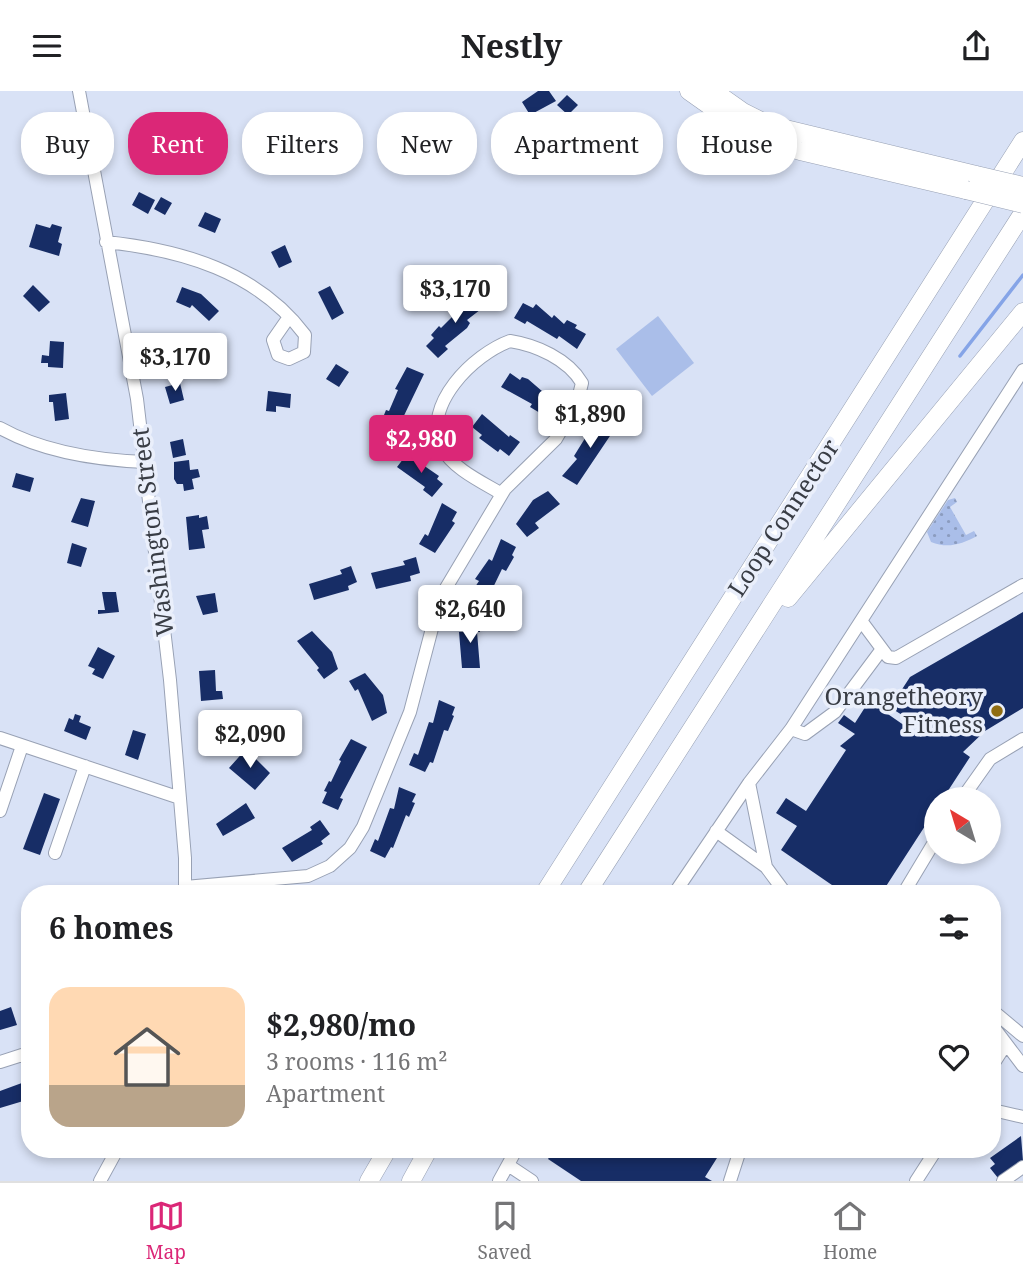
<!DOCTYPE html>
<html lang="en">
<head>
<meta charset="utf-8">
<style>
	body { margin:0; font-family:"Noto Serif",serif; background:#f2f2f2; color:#202124; height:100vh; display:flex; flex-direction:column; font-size:26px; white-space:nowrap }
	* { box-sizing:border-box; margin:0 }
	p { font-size:23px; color:#757577 }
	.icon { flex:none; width:38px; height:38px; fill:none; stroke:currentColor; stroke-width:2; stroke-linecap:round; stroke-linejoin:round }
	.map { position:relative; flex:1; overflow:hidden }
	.side { position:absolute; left:21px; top:794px; width:980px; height:273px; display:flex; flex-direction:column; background:#fff; border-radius:28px; box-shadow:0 4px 10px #0003 }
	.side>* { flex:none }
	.banner { position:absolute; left:21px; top:21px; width:982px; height:63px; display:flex; gap:14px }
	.needle { width:46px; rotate:322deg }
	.fabs { position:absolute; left:924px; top:696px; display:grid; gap:14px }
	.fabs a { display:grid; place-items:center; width:77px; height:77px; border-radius:50%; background:#fff; box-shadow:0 4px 10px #0003; font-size:35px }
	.price { position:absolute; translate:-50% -60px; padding:0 16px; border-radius:7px; background:#fff; color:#222; font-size:23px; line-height:46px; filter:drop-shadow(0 2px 4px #0008) }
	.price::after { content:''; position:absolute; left:50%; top:42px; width:21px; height:16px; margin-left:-10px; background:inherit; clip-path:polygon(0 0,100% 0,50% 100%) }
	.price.current { background:#db2777; color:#fff }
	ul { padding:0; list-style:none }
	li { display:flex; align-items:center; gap:21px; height:175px; padding:0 28px }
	li span { display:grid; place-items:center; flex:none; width:196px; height:140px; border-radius:21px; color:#555 }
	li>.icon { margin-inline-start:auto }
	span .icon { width:84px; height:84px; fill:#fffc; stroke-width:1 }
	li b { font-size:30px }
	h2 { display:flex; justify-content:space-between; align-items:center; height:84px; padding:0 28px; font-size:30px }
	.chip { padding:0 24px; border-radius:28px; background:#fff; box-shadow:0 4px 10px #0003; font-size:24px; line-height:63px }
	.chip.current { background:#db2777; color:#fff }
	header { display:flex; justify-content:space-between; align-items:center; height:91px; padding:0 28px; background:#fff; font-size:32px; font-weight:700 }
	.menu { display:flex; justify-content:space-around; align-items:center; height:98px; border-top:2px solid #e0e0e0; background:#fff; font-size:19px; color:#757577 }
	.menu a { display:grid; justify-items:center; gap:4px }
	.menu .current { color:#db2777 }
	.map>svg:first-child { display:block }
	.grass { fill:url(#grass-dots) }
	.park { fill:#aabee9 }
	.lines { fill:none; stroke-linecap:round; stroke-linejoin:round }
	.stream { stroke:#85a4e7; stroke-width:3.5 }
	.building { fill:#172d66 }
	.minor-casing { stroke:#98a1b4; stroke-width:14 }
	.highway-casing { stroke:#98a1b4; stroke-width:19 }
	.minor { stroke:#fff; stroke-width:12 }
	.highway { stroke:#fff; stroke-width:18 }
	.highway-bridge-casing { stroke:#98a1b4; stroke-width:19; stroke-linecap:butt }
	.highway-bridge { stroke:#fff; stroke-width:18 }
	.poi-dot { fill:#906d12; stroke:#eaeffb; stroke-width:2.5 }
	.labels { text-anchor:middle; stroke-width:7; stroke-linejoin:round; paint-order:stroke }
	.street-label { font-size:24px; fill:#393d45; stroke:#eaeffb }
	.poi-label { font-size:24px; fill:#393d45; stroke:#eaeffb; text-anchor:end }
</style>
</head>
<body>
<header><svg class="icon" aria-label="menu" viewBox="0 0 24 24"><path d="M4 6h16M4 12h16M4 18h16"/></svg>Nestly<svg class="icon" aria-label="share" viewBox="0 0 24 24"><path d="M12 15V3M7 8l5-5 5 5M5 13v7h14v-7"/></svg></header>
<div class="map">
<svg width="1023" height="1090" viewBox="0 0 1023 1090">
	<defs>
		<pattern id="grass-dots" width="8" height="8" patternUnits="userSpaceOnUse" patternTransform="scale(1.75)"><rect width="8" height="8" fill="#aabee9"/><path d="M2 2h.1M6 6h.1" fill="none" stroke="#8b9cbf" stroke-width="1.8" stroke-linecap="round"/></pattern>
	</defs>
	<rect width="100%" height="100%" fill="#d9e2f6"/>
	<path class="grass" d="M955 407 957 411 950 416 966 444 974 440 977 445C962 453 948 458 931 451L927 441 948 409Z"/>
	<path class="park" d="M658 225 694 272 652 305 616 258Z"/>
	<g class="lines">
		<path class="stream" d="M960 265 1023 184"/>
	</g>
	<path class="building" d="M538 0H549L556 10 530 24 522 11Z
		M567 4 578 14 568 24 557 14Z
		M184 23H203L202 49 183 48Z
		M139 101 155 109 148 123 132 114Z
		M161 106 172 112 165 124 154 118Z
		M205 121 221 128 215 142 198 135Z
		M36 133 50 137 52 133 62 136 58 151 62 153 59 165 29 156Z
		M285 154 292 171 279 177 271 161Z
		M33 194 50 211 39 221 23 205Z
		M330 195 344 222 332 229 318 201Z
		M182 196 201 203 219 220 209 230 192 214 190 217 176 211Z
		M473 202 485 215 467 229 470 232 467 237 445 255 448 258 438 267 426 255 434 247 431 244 439 235 441 237 457 221 454 218Z
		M523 212 533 217 536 213 552 227 554 224 564 233 567 229 577 234 575 237 586 243 577 258 559 245 557 248 527 230 525 233 514 227Z
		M50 250 64 251 63 277 48 276V272H41L42 264 49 265Z
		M336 273 349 281 339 296 326 288Z
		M407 276 424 283 399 335 401 337 396 348 380 341 385 331 382 329 386 319 389 320 398 299 395 298Z
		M510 282 520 289 522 286 528 288 550 307 540 322 530 316 532 313 501 296Z
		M180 292 184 309 170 313 165 296Z
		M268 300 291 303 290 317 276 315V321L266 320Z
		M66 302 69 328 55 330 53 311H49V304Z
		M482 323 509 346 510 344 520 351 509 365 500 358 498 361 479 347 482 344 472 336Z
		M599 324 616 336 577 394 562 385 577 368 574 365 587 344 590 347 595 338 592 335Z
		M183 348 186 364 173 367 170 351Z
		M407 363 439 385 437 388 443 393 432 406 423 399 425 396 397 376Z
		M189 369 190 379 198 378 200 386 192 388 194 398 184 400 183 393H177L174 388V371Z
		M16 382 34 387 30 401 12 396Z
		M548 400 560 413 535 432 539 437 527 446 516 433 533 409Z
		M81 407 95 410 88 436 71 431Z
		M442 412 457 421 452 430 455 432 435 462 419 453 425 443 428 445Z
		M199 424V427L207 425 209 438 202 439 205 457 189 459 186 426Z
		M501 448 516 456 512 464 514 466 506 480 502 478 487 509 483 507 478 517 463 508 469 497 473 499 479 490 475 488 489 468 492 470Z
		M72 452 87 457 81 476 67 472Z
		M416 466 420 482 410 485 411 490 376 498 371 482 405 474 403 470Z
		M351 475 357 491 348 495 349 499 314 509 309 493 342 483 340 479Z
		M102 501H116L119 521 98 523V519H105Z
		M215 502 218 521 203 524 196 505Z
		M1023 521V617L985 640 963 661 970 666 942 709H936V718L881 803H845L781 759 797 735 776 722 786 707 806 720 846 659 840 655 855 643 838 632 844 624 855 632 869 610 921 646 926 639 883 612 890 602 897 606 910 586Z
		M463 530H480V541H477L480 577H462L459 541H463Z
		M312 540 332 561 338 578 324 588 317 579 319 577 297 550Z
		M98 556 115 565 103 588 92 583 95 578 88 575Z
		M215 579 216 600H222L223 608 201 610 199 580Z
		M365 582 383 604 387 622 372 630 358 598 355 600 349 590Z
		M439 609 455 616 452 624 454 625 448 640 444 639 433 672 430 671 425 681 409 674 414 662 418 664 429 631 433 632Z
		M75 623 81 625 79 631 91 636 86 649 64 640 69 627 73 629Z
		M133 639 146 643 138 669 125 664Z
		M351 648 367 656 340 707 343 708 338 719 322 712 327 701 324 700 329 690 331 691 341 670 339 669Z
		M246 658 270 682 255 699 229 677Z
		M399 696 416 703 412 711 415 712 409 726 406 724 393 757 391 756 385 767 370 760 375 748 378 750 390 717 394 718Z
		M44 702 60 708 40 764 23 758Z
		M246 712 255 727 223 745 216 733Z
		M320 729 330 743 321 750 323 753 292 771 282 757 312 739 310 736Z
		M11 916 17 934 0 939V920Z
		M30 989V1008L0 1017V1000Z
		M1021 1045 1023 1070 998 1087 990 1077 995 1073 990 1067Z
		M554 1059H722L705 1086 712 1090H581L548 1068Z"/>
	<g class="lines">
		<g class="minor-casing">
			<path id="minor" d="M79 0 137 308 170 589 185 767V803
				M106 151C181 159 257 180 305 244L304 261 289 268 278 264 273 249 289 226
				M0 337C43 361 97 369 145 371
				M862 531 888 566 896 567 1023 494
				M791 638 805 643 835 621 882 558
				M0 647 180 707
				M749 692 766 776
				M961 709 990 668 1023 648
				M0 720 22 655
				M716 740 766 776 786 803
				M55 762 85 675
				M185 796 308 785 330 775 350 757 363 736 410 621 440 507 505 398 556 348 577 312 582 292C568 268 536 254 510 250 474 263 421 314 442 357 453 378 482 391 502 403
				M674 803 749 692 791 638 1023 279
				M714 803H717
				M903 803 936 748
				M992 919 1023 945
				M992 934 1023 975
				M0 971 22 964 30 966
				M992 975 1006 953
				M997 1020 1023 1026
				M508 1074 532 1090
				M100 1090 117 1059
				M499 1090 516 1059
				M730 1090 740 1059
				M916 1090 936 1059
				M1003 1090 1023 1076"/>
		</g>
		<g class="highway-casing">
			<path id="highway" d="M689 0 754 46 800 60 966 99
				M713 0 743 21 769 34 976 84
				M788 507 1023 221
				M544 803 1023 50
				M586 803 1023 122
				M369 1090 387 1059
				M411 1090 428 1059"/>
		</g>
		<use href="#minor" class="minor"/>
		<use href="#highway" class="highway"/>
		<g class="highway-bridge-casing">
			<path id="highway-bridge" d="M976 84 1023 95
				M966 99 1023 113"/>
		</g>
		<use href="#highway-bridge" class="highway-bridge"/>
	</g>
	<circle class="poi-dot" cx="997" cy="620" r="7"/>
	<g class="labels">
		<g class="street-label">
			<text transform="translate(784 427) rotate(-57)" y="8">Loop Connector</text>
			<text transform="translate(153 441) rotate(-97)" y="8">Washington Street</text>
		</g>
		<g class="poi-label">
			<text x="983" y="614">Orangetheory<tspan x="983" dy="28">Fitness</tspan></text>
		</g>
	</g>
</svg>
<div class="fabs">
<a><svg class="needle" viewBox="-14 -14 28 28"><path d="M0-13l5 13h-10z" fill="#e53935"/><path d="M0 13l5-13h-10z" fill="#757577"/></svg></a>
</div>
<b class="price" style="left:455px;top:234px">$3,170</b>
<b class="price" style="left:175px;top:302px">$3,170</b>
<b class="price" style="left:590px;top:359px">$1,890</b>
<b class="price current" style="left:421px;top:384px">$2,980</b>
<b class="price" style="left:470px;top:554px">$2,640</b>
<b class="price" style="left:250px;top:679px">$2,090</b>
<div class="banner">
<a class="chip">Buy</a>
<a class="chip current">Rent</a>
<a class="chip">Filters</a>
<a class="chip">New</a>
<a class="chip">Apartment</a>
<a class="chip">House</a>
</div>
<section class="side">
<h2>6 homes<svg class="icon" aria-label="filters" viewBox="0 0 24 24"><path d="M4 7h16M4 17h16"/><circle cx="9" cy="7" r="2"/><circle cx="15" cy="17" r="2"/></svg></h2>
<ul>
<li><span style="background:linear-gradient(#ffd9b3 70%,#b9a48a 0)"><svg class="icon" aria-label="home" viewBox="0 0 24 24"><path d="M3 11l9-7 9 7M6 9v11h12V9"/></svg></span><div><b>$2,980/mo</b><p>3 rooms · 116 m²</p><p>Apartment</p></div><svg class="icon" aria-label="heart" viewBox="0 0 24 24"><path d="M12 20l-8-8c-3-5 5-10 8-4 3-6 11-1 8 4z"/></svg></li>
</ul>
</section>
</div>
<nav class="menu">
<a class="current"><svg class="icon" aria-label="map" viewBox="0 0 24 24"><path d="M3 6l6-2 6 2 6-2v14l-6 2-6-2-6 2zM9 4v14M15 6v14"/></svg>Map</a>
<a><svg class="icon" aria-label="saved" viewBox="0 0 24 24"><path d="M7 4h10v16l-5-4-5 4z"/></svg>Saved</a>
<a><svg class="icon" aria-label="home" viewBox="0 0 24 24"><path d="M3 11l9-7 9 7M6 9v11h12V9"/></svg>Home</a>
</nav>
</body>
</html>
